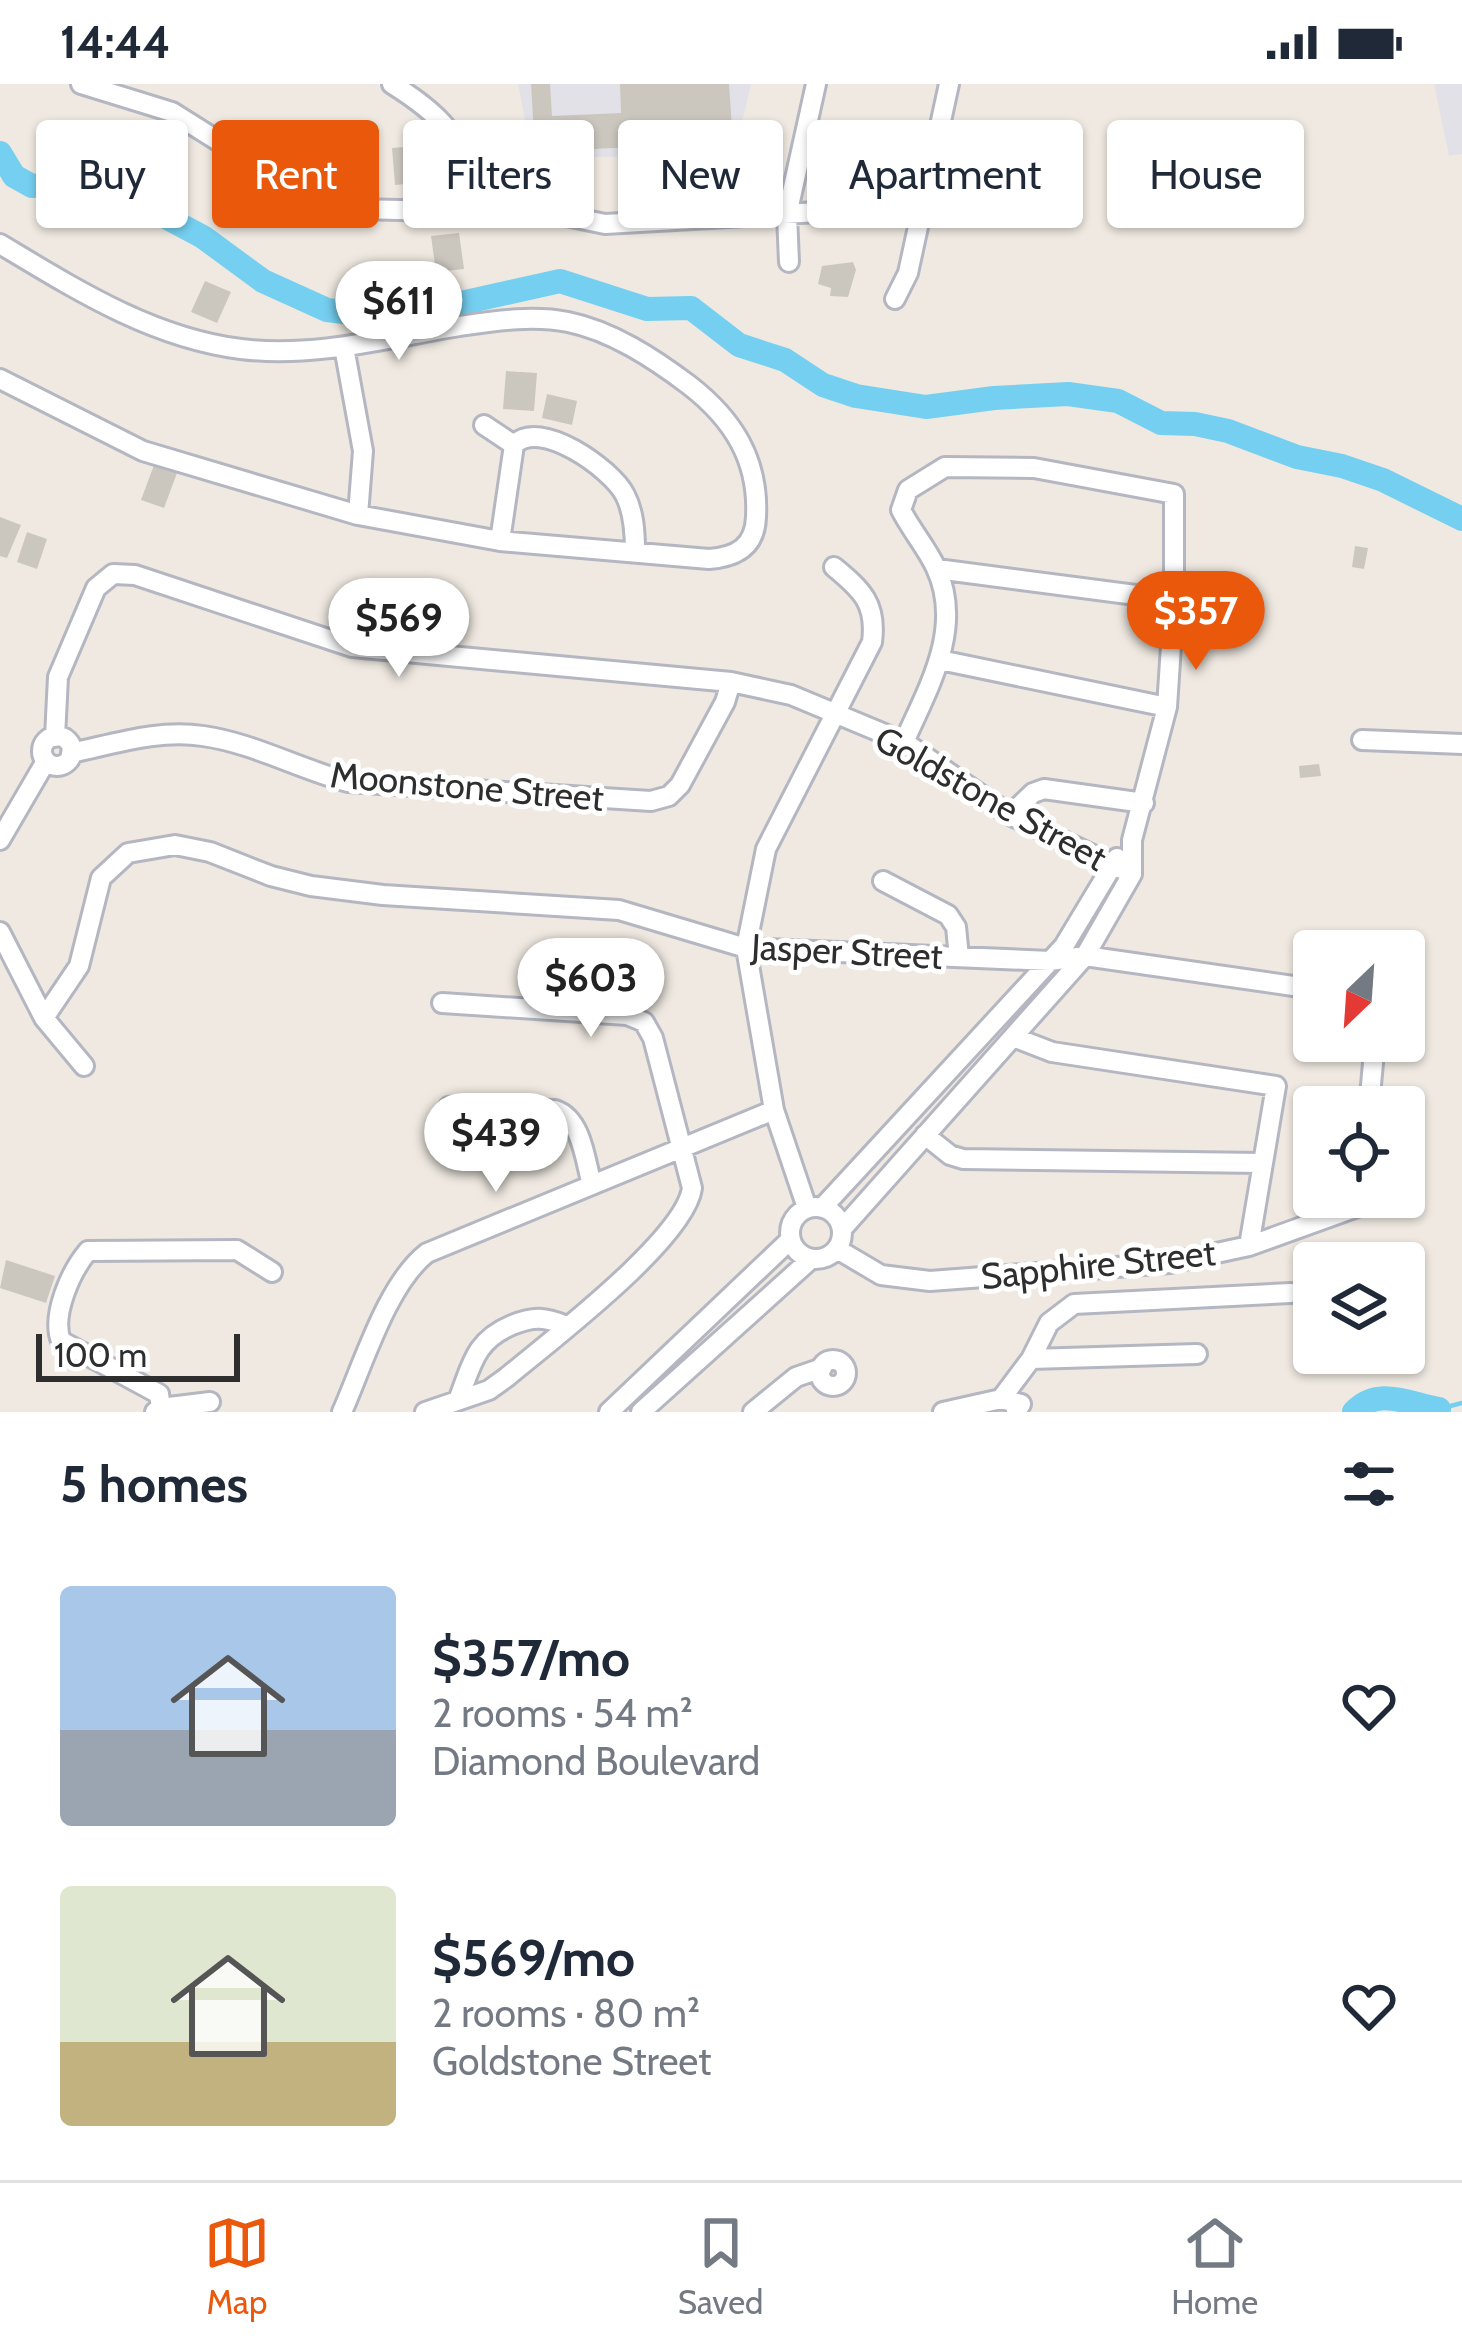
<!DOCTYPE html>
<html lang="en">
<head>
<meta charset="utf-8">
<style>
	body { margin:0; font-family:Cabin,sans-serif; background:#f2f2f3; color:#1f2937; height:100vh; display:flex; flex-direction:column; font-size:45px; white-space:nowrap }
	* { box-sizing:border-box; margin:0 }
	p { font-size:39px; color:#747a83 }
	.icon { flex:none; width:66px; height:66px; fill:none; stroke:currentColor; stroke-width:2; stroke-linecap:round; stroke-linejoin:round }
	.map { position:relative; height:1328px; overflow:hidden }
	.panel { display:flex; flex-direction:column; background:#fff; flex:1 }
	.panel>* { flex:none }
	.hud { position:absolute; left:36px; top:36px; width:1392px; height:108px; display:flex; gap:24px }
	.needle { width:78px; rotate:205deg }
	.controls { position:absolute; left:1293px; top:846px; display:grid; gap:24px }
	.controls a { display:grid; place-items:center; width:132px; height:132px; border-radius:12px; background:#fff; box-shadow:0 3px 9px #0004; font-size:60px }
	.scale { position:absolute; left:36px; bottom:30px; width:204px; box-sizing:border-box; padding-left:12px; border:6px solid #2e2e2e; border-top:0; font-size:33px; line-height:42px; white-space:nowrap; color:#2e2e2e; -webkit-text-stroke:9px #fff; paint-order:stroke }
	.price { position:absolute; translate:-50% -102px; padding:0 27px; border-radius:42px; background:#fff; color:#222; font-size:39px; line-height:78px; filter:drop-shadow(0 3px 6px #0008) }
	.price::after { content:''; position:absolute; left:50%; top:72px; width:36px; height:27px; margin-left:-18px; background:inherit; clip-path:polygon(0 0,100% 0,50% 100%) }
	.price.selected { background:#ea580c; color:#fff }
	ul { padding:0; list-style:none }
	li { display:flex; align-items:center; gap:36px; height:300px; padding:0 60px }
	li span { display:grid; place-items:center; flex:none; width:336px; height:240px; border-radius:12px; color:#555 }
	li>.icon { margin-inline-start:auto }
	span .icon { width:144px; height:144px; fill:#fffc; stroke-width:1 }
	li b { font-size:51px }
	h2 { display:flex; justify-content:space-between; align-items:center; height:144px; padding:0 60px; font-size:51px }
	.chip { padding:0 42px; border-radius:12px; background:#fff; box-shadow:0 3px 9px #0004; font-size:42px; line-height:108px }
	.chip.selected { background:#ea580c; color:#fff }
	.status { display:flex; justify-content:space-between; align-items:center; height:84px; padding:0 60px; background:#fff; direction:ltr }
	.status svg { height:33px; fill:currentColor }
	.tabs { display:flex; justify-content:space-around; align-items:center; height:168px; border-top:3px solid #e0e1e3; background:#fff; font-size:33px; color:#747a83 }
	.tabs a { display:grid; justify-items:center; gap:6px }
	.tabs .selected { color:#ea580c }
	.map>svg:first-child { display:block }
	.industrial { fill:#e3e1e8 }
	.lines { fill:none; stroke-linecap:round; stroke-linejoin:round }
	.stream { stroke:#75cff0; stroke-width:4.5 }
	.river { stroke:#75cff0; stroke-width:24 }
	.building { fill:#cbc7bf }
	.minor-casing { stroke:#b4b7c1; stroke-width:24 }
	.minor { stroke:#fff; stroke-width:18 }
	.labels { text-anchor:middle; stroke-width:10; stroke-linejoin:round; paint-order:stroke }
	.street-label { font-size:36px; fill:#2e2e2e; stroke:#fff }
</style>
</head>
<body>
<div class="status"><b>14:44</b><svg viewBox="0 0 49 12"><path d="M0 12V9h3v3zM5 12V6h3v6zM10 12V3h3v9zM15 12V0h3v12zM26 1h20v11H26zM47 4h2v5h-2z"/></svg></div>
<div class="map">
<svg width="1462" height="1328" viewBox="0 0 1462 1328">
	<rect width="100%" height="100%" fill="#efe9e1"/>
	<path class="industrial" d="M518 0H751L735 69 533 75Z
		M1434 0H1462V70L1449 72Z"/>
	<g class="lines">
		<path class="stream" d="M1439 1325 1462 1319"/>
		<path class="river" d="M0 69 14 92 32 102 98 97 203 153 263 197 327 226 394 234 560 197 647 225 691 224 739 261 785 276 823 301 856 312 926 323 994 314 1068 310 1118 317 1161 339 1195 340 1228 347 1297 373 1342 382 1383 396 1462 435
			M1354 1328C1378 1302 1409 1320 1439 1325"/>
	</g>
	<path class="building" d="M531 0H550L552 32 621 29 620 0H729L733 58 535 68Z
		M415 62 416 72 431 71 434 97 395 101 392 64Z
		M663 84 665 110 646 111 644 85Z
		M459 149 464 185 436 188 431 152Z
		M853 178 856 186 848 213 830 212 831 204 818 200 822 182Z
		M205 197 231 208 217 239 191 228Z
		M506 287 537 289 534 327 503 325Z
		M547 310 577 317 572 341 542 334Z
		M154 381 177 389 164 424 141 416Z
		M0 433 21 441 7 474 0 472Z
		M27 448 47 455 37 485 17 478Z
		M1355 462 1368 464 1364 485 1352 483Z
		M1319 680 1321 692 1300 694 1299 682Z
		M6 1176 55 1192 46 1219 0 1204Z"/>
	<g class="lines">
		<g class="minor-casing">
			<path id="minor" d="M81 0 172 28 288 101 332 120 355 125 445 127 457 121 465 111
				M392 0C435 27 471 55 465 111
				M465 111 605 140 924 122
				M0 160C75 205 152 254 241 265 314 274 387 254 459 242 495 237 532 231 568 238 612 247 653 274 689 301 733 335 759 376 756 433 755 463 736 473 709 475L500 457 358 431 143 367 0 295
				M789 178 787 131 816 0
				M895 215 908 189 949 0
				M344 263 363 367 358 431
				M484 341 514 361
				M500 457 514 361C539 333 612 385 625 411 634 428 635 449 635 468
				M937 485 1174 516
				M940 576 1167 623
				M42 667a15 15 0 1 1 30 0a15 15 0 1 1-30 0Z
				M55 653 58 593 96 504 113 490 135 491 352 563 731 598 791 611 904 658 1010 731 1132 790
				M1362 656 1462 660
				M71 669C114 660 159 645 203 652 253 659 299 685 348 698L651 717 669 712 680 701 725 618 731 598
				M1010 731 1033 709 1044 705 1144 719
				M0 756 46 677
				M883 797 948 831 956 843 959 873
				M0 848 44 934 84 982
				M44 934 79 882 101 794 128 769 175 761 210 768 271 792 311 802 383 811 619 826 746 864 1050 877 1085 872 1314 905
				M1013 953 1052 968 1276 1002 1249 1162
				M449 1023 555 1026C582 1035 585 1076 592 1101
				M1369 1023 1375 957
				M925 1051 950 1071 963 1075 1263 1079
				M790 1149a26 26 0 1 1 52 0a26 26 0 1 1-52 0Z
				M807 1124 774 1026 746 864 766 765 872 558C877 520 862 506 834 483
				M822 1124 1064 862 1117 774
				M842 1145 1085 872 1132 790V756L1167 623 1174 516V410L1034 384 945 383 908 406 901 426C911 446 927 464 936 484 964 544 928 604 904 658
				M837 1165 881 1191 930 1197 1170 1179 1249 1162 1360 1122V1113
				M1031 1275 1197 1270
				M820 1289a13 13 0 1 1 26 0a13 13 0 1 1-26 0Z
				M1001 1315 1021 1320 1016 1328
				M458 1316C472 1281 474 1257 512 1241 534 1232 545 1233 567 1242
				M161 1324 210 1318
				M155 1328 161 1324 159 1310 61 1257C51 1231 71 1187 88 1167L237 1166 272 1188
				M342 1328C363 1281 387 1200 427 1169L774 1026
				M425 1328 489 1306 507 1293C550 1257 685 1155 692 1104L653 954 644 938 627 931 442 919
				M609 1328 790 1156
				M641 1328 811 1175
				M753 1328 796 1293 822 1284
				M943 1328 1001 1315 1031 1275 1049 1239 1074 1220 1291 1209"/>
		</g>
		<use href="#minor" class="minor"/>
	</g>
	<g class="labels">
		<g class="street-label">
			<text transform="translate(467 702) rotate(5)" y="13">Moonstone Street</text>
			<text transform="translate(991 714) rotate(29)" y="13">Goldstone Street</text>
			<text transform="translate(847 867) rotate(3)" y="13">Jasper Street</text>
			<text transform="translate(1098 1180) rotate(-6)" y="13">Sapphire Street</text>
		</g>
	</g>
</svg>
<div class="controls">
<a><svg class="needle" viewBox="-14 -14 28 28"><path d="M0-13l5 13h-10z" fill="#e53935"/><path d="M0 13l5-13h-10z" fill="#747a83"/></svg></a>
<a><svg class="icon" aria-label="locate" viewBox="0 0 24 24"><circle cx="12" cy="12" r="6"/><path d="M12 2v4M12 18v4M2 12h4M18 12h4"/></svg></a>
<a><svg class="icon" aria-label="layers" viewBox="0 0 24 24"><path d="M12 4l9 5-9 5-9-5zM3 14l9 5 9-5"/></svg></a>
</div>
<div class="scale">100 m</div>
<b class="price" style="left:399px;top:279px">$611</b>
<b class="price selected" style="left:1196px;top:589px">$357</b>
<b class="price" style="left:399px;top:596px">$569</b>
<b class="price" style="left:591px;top:956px">$603</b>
<b class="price" style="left:496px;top:1111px">$439</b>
<div class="hud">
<a class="chip">Buy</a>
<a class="chip selected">Rent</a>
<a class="chip">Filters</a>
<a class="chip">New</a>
<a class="chip">Apartment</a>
<a class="chip">House</a>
</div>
</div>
<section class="panel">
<h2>5 homes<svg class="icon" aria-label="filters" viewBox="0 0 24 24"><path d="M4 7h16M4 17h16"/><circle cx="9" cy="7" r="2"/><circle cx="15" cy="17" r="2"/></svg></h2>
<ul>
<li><span style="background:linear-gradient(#a9c7e8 60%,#9aa5b1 0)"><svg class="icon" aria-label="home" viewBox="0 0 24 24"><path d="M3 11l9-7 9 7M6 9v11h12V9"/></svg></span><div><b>$357/mo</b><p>2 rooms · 54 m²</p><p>Diamond Boulevard</p></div><svg class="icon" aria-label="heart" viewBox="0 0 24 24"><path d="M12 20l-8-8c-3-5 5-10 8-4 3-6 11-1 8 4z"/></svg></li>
<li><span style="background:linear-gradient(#dfe7d0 65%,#c2b280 0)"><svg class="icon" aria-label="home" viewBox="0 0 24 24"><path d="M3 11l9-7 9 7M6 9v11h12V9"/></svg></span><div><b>$569/mo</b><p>2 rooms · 80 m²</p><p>Goldstone Street</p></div><svg class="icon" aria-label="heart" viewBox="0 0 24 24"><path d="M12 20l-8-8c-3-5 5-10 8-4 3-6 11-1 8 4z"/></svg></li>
</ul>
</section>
<nav class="tabs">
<a class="selected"><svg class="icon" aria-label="map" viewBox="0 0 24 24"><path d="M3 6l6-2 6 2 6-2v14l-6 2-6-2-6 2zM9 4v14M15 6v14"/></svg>Map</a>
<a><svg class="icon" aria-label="saved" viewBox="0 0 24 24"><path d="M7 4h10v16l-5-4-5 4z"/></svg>Saved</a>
<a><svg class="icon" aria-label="home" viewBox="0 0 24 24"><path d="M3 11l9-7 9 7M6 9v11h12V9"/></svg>Home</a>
</nav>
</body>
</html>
